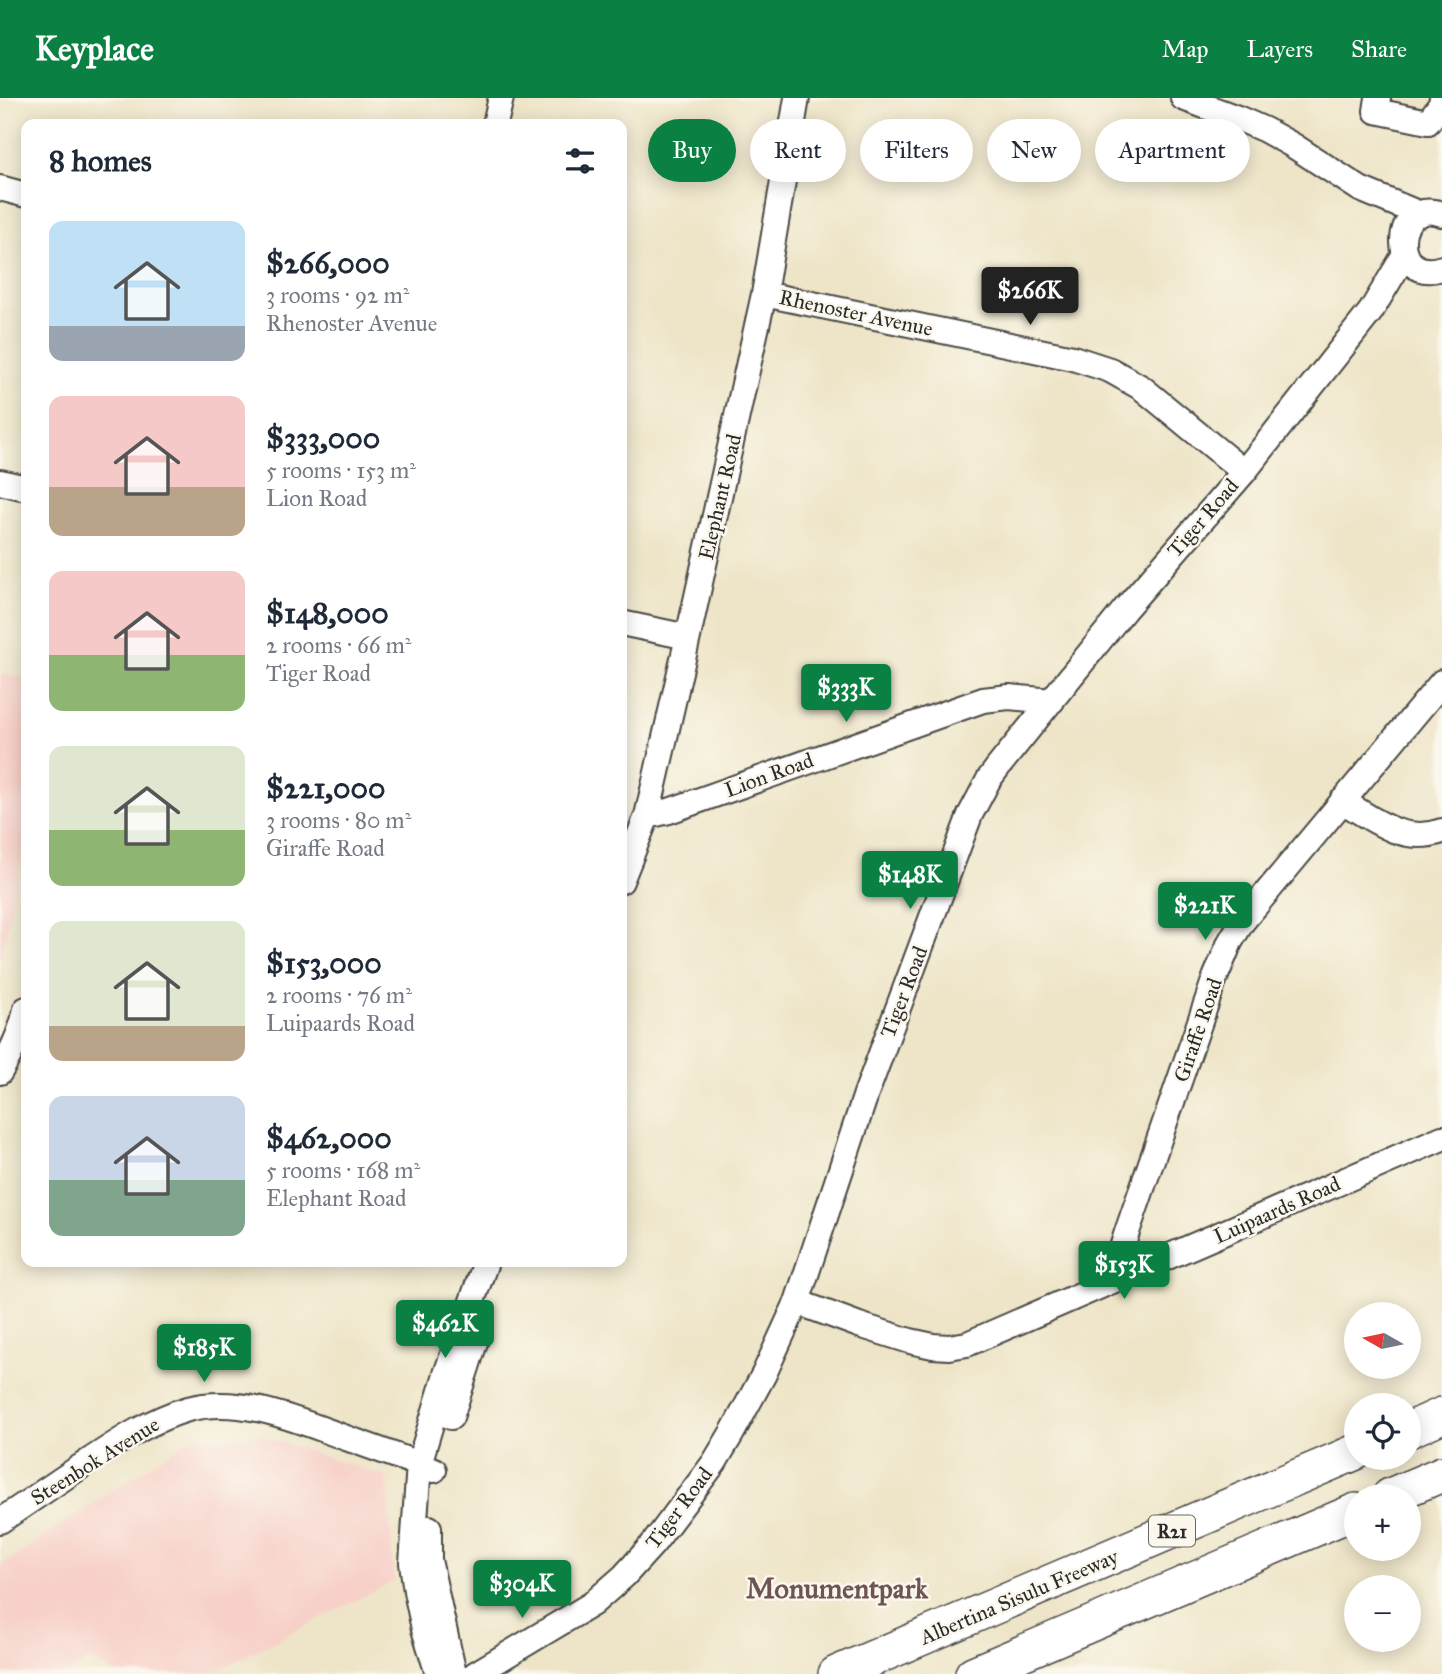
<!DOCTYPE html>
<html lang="en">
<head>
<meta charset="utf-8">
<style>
	body { margin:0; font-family:"IM FELL Great Primer",serif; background:#f2f2f3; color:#1f2937; height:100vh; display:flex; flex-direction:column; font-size:26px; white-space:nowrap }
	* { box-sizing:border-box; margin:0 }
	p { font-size:23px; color:#747a83 }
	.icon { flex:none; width:38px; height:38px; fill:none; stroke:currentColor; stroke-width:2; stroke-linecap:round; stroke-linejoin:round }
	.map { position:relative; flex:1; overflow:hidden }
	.panel { position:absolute; left:21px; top:21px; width:606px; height:1148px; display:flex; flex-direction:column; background:#fff; border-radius:14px; box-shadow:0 4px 18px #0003 }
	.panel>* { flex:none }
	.guide { position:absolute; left:648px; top:21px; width:665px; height:63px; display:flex; gap:14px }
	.needle { width:46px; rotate:279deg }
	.controls { position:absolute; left:1344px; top:1204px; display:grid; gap:14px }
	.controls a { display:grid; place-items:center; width:77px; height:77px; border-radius:50%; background:#fff; box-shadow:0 4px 18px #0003; font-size:35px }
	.price { position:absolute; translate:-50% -60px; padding:0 16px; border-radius:7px; background:#0b8043; color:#fff; font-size:23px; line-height:46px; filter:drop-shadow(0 2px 4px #0008) }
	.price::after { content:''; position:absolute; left:50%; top:42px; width:21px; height:16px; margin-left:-10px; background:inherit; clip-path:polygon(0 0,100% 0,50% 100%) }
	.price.on { background:#222; color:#fff }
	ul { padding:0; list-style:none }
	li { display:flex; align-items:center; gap:21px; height:175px; padding:0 28px }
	li span { display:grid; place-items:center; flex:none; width:196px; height:140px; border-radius:14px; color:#555 }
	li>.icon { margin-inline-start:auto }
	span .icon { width:84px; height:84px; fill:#fffc; stroke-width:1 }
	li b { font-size:30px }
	h2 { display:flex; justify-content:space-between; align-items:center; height:84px; padding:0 28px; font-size:30px }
	.pill { padding:0 24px; border-radius:32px; background:#fff; box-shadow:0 4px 18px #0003; font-size:24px; line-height:63px }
	.pill.on { background:#0b8043; color:#fff }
	header { display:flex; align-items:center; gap:42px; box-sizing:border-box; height:98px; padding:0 35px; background:#0b8043; color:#fff }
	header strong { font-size:33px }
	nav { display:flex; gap:38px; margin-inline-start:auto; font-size:24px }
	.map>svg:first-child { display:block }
	.built { fill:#f7d0c9 }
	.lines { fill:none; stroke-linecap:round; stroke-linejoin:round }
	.minor-casing { stroke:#484743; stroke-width:28 }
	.highway-casing { stroke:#484743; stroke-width:38 }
	.minor { stroke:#fff; stroke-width:24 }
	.highway { stroke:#fff; stroke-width:35 }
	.labels { text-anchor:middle; stroke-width:5; stroke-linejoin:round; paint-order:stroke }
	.shield { fill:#fbf7ec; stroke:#696865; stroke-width:2 }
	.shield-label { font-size:19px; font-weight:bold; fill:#2b2b2b }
	.street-label { font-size:21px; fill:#2b2b2b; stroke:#fbf7ec }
	.district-label { font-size:28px; font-weight:bold; fill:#6e5553; stroke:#fbf7ec }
</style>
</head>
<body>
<header>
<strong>Keyplace</strong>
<nav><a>Map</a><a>Layers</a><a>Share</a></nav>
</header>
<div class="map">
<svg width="1442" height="1576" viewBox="0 0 1442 1576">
	<rect width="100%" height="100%" fill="#fbf7ec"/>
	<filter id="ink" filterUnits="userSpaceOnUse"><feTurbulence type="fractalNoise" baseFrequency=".0143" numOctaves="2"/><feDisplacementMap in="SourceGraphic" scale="14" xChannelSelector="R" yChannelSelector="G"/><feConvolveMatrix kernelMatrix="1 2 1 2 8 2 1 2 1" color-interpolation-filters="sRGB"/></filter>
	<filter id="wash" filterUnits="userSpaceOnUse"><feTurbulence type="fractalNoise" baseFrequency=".00686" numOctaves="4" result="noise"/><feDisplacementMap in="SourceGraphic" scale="28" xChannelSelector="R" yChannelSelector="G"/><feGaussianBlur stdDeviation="1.57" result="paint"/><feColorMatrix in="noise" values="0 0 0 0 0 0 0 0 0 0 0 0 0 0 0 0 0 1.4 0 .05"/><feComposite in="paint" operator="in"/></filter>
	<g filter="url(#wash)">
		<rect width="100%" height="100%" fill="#eee5c8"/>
		<path class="built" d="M0 575 26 581V743L0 863Z
			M262 1338 387 1379 394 1483 210 1576H115L91 1560 68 1576H0V1468L188 1342Z"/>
	</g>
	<g filter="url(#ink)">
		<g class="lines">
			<g class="minor-casing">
				<path id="minor" d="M1183 0 1240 21 1265 32 1294 48 1360 91 1420 116
					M1378 0 1376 13 1428 24 1441 6 1442 0
					M495 26 501 0
					M0 90 26 97
					M1442 116C1391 98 1389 187 1442 170
					M764 196 1073 260 1110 272 1142 290 1244 374
					M0 384 26 390
					M621 525 688 539
					M1342 703C1375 722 1403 747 1442 733
					M647 718 669 713 983 602 1009 599 1052 603
					M621 783 647 718 688 539 764 196 797 0
					M0 974C11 955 22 933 26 911
					M1117 1181 1122 1150 1127 1134 1215 880 1230 844 1242 824 1442 584
					M797 1204 859 1227 910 1243 933 1248 949 1249 967 1246 1442 1040
					M451 1319 476 1241
					M0 1423C27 1405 53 1387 80 1369 113 1347 149 1322 188 1311 242 1297 299 1323 349 1341 377 1351 406 1361 434 1372
					M429 1430V1462L454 1576
					M438 1576 424 1531 416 1493 412 1465 419 1366 446 1276 486 1164
					M475 1576 592 1506 624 1478 653 1446 714 1365 732 1335 764 1276 797 1204 866 996 970 717 989 681 998 669 1125 511 1244 374 1371 213 1405 156"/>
			</g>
			<g class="highway-casing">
				<path id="highway" d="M1409 1332 1442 1317
					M1390 1398 1442 1376
					M836 1576 1356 1354
					M973 1576 1356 1413"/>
			</g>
			<use href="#minor" class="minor"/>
			<use href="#highway" class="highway"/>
		</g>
	</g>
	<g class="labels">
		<rect class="shield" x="1149" y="1417.5" width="46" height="31" rx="5"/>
		<g class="shield-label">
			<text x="1172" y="1440">R21</text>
		</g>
		<g class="street-label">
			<text transform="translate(856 215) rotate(12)" y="7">Rhenoster Avenue</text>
			<text transform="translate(720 399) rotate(-77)" y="7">Elephant Road</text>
			<text transform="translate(1203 420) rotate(-49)" y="7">Tiger Road</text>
			<text transform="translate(769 677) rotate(-20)" y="7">Lion Road</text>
			<text transform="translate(904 894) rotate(-69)" y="7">Tiger Road</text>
			<text transform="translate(1198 932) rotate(-71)" y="7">Giraffe Road</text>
			<text transform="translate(1277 1112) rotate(-24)" y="7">Luipaards Road</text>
			<text transform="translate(95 1363) rotate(-32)" y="7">Steenbok Avenue</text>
			<text transform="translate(679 1410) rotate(-53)" y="7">Tiger Road</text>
			<text transform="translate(1019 1499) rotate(-23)" y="7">Albertina Sisulu Freeway</text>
		</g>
		<g class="district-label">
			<text x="837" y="1500">Monumentpark</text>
		</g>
	</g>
</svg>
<div class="controls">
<a><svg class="needle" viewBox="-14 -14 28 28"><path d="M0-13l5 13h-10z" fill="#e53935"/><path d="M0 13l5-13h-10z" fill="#747a83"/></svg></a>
<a><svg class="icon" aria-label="locate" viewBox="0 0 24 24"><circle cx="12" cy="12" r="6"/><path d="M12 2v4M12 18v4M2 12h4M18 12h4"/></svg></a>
<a>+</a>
<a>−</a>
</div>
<b class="price on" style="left:1030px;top:229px">$266K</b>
<b class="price" style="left:846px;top:626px">$333K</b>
<b class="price" style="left:910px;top:813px">$148K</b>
<b class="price" style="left:1205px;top:844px">$221K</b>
<b class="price" style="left:1124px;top:1203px">$153K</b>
<b class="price" style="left:445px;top:1262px">$462K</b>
<b class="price" style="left:204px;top:1286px">$185K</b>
<b class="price" style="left:522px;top:1522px">$304K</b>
<div class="guide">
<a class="pill on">Buy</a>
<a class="pill">Rent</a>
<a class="pill">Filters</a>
<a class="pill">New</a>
<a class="pill">Apartment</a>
</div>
<section class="panel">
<h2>8 homes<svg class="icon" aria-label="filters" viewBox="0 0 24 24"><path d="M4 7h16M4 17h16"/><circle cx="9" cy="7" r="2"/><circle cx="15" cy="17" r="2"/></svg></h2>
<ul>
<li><span style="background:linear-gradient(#bfe0f5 75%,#9aa5b1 0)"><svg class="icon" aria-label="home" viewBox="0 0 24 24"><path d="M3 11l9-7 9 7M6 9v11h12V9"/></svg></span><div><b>$266,000</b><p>3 rooms · 92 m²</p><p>Rhenoster Avenue</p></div></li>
<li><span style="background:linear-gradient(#f6c9c9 65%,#b9a48a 0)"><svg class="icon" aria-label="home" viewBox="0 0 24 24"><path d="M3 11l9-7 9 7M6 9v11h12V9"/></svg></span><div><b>$333,000</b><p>5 rooms · 153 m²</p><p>Lion Road</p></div></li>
<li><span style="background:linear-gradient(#f6c9c9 60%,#8fb573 0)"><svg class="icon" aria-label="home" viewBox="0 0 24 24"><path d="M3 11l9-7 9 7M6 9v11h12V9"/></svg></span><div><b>$148,000</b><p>2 rooms · 66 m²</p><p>Tiger Road</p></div></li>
<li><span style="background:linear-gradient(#dfe7d0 60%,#8fb573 0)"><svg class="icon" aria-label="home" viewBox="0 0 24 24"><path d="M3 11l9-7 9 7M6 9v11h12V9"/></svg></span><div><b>$221,000</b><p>3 rooms · 80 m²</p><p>Giraffe Road</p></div></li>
<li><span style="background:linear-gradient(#dfe7d0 75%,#b9a48a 0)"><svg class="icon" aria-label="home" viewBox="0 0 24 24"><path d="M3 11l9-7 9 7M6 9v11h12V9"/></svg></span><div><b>$153,000</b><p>2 rooms · 76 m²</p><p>Luipaards Road</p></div></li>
<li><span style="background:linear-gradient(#c9d6e8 60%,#7fa58c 0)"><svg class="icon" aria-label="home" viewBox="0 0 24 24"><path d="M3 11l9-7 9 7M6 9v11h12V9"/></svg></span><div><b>$462,000</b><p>5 rooms · 168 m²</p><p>Elephant Road</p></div></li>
</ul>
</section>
</div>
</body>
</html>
